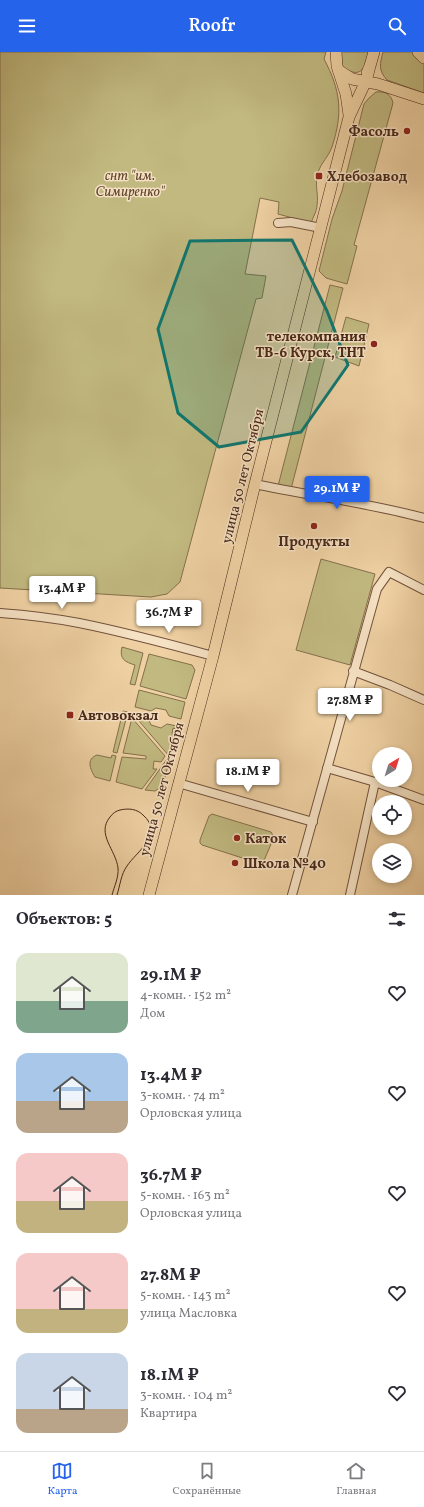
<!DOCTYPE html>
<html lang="ru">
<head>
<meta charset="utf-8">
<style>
	body { margin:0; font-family:Vollkorn,serif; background:#f7f7f7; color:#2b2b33; height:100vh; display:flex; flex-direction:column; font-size:15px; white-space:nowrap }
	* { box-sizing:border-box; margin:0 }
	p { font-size:13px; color:#7c7c81 }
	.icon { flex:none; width:22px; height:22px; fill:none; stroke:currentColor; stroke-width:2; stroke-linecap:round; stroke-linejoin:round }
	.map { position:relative; height:843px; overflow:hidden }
	.side { display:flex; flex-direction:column; background:#fff; flex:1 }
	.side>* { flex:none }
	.needle { width:26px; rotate:38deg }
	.fabs { position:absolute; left:372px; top:695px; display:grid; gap:8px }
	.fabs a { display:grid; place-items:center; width:40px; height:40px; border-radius:50%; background:#fff; box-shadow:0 2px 6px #0003; font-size:20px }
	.price { position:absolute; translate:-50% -34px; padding:0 9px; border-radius:4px; background:#fff; color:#222; font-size:13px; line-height:26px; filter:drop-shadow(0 1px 2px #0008) }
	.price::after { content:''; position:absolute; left:50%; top:24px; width:12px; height:9px; margin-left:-6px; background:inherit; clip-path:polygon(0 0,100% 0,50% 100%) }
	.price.active { background:#2563eb; color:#fff }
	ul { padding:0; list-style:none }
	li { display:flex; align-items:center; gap:12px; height:100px; padding:0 16px }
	li span { display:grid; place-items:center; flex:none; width:112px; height:80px; border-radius:12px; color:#555 }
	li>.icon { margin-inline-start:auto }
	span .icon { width:48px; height:48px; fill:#fffc; stroke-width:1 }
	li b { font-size:17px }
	h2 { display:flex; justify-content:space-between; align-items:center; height:48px; padding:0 16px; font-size:17px }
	header { display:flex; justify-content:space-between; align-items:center; height:52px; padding:0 16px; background:#2563eb; color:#fff; font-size:18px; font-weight:600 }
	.dock { display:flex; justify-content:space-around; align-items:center; height:56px; border-top:1px solid #e1e1e2; background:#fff; font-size:11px; color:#7c7c81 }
	.dock a { display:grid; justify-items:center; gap:2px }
	.dock .active { color:#2563eb }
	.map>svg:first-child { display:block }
	.green { fill:#c1b980; stroke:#85704c }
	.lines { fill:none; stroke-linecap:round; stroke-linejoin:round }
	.minor-casing { stroke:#72523c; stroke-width:10 }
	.major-casing { stroke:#492819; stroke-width:12 }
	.minor { stroke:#f5e1c3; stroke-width:8 }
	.major { stroke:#efd1a3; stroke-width:11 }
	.tram { stroke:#492819; stroke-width:1 }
	.marked { fill:#0f766e; fill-opacity:0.2; stroke:#0f766e; stroke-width:3; stroke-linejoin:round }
	.poi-dot { fill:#8f2418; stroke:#f5e1c3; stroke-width:1.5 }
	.labels { text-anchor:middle; stroke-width:3; stroke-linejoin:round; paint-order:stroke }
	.poi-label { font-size:14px; font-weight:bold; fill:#492819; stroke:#f5e1c3; text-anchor:start }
	.park-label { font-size:14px; font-style:italic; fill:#61452e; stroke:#f5e1c3 }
	.street-label { font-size:14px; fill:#492819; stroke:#f5e1c3 }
</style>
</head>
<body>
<header><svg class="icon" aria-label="menu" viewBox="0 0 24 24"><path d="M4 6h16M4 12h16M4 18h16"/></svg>Roofr<svg class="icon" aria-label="search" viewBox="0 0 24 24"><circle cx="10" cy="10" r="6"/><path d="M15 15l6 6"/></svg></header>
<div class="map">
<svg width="424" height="843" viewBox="0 0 424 843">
	<rect width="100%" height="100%" fill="#efd1a3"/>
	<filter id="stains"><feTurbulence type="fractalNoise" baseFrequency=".005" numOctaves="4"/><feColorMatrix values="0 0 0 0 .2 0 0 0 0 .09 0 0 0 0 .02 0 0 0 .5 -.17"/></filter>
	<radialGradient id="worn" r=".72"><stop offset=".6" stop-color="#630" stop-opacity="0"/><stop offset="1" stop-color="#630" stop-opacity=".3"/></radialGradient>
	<path class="green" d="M0 0H326L324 7C341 39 343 61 332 95 329 104 321 111 318 120 314 134 319 141 317 153 317 159 313 165 311 171L278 162 279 150 260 146 245 222 266 224 262 246 256 247 180 530 167 542 151 545 0 536Z
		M341 0H369C364 18 361 27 342 15Z
		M383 0H414L424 9V41L387 28C378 18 380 12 383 0Z
		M376 40C385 39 391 42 393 51L354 193 357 194 347 232 326 226 319 219 332 167 342 139 364 52 368 47Z
		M330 233 343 236 291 437 278 434Z
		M346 265 369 272 359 314 335 305Z
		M321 507 375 522 350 613 296 598Z
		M122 595 143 601 135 633 130 632 135 613C125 610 119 607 122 595Z
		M149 602 192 613 195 618 186 647 140 634Z
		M139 638 185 650 181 667 169 664 166 658 156 656 151 659 135 655Z
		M123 659 128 660 117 701 113 700Z
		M133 662 148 666 151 673 161 676 167 672 177 674 176 677 173 676 172 682 175 683 169 704Z
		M132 666 165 704 161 710 154 709 153 717H157L142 737 116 730 122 705 146 707V704L123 701Z
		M97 703 111 706 112 703 116 704 110 729 95 725C90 717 86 707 97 703Z
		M167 707 169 709 163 734 155 739 145 738Z
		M212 762 271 780 274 785 263 811H258L202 793 200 791V788L209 764Z"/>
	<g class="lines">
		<g class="minor-casing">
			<path id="minor" d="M278 171 291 170 321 176
				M255 432C311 444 369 451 424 466
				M0 561C27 563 53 566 79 571 124 580 169 592 213 604
				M353 619 390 633 424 648
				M327 716 375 730 424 748
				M178 731 313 770
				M292 843 377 537 389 520 424 538
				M350 843 375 730"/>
		</g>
		<g class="major-casing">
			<path id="major" d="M336 0 337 14 346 42 349 63
				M418 0 424 6
				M338 18 352 27 378 32 424 47
				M367 21 370 14 374 0
				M149 843 213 604 255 432 349 65 366 29 370 14"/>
		</g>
		<use href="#minor" class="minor"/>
		<use href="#major" class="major"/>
		<path class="tram" d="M112 843C114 835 119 825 118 816 116 798 96 782 110 765 113 761 116 759 120 758 129 756 137 757 143 763 165 782 136 800 127 814 121 822 120 834 117 843"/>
	</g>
	<path class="marked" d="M292 188 327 259 348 313 301 380 219 395 178 361 158 277 190 189Z"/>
	<g class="poi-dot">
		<circle cx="407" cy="79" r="4"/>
		<rect x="315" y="120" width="8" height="8" rx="2"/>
		<circle cx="374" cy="292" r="4"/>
		<circle cx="314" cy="474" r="4"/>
		<rect x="66" y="659" width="8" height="8" rx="2"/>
		<circle cx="237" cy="786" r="4"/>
		<circle cx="235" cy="811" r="4"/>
	</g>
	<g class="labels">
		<g class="poi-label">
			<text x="399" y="84" text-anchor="end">Фасоль</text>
			<text x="327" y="129">Хлебозавод</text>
			<text x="366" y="289" text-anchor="end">телекомпания<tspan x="366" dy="16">ТВ-6 Курск, ТНТ</tspan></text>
			<text x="314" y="494" text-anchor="middle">Продукты</text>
			<text x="78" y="668">Автовокзал</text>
			<text x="245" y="791">Каток</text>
			<text x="243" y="816">Школа №40</text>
		</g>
		<g class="park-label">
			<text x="130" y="128">снт "им.<tspan x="130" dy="16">Симиренко"</tspan></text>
		</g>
		<g class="street-label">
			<text transform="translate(242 424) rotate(-76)" y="5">улица 50 лет Октября</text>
			<text transform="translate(161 737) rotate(-75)" y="5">улица 50 лет Октября</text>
		</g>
	</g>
	<rect width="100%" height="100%" filter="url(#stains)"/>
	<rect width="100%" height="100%" fill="url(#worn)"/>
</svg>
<div class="fabs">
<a><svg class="needle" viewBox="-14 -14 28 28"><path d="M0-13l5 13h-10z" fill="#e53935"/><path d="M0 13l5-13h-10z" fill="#7c7c81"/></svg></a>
<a><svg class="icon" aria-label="locate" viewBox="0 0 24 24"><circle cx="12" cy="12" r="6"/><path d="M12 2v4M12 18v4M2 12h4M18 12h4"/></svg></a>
<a><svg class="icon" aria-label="layers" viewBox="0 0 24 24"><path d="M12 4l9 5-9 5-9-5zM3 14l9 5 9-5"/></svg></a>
</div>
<b class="price active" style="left:337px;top:458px">29.1M ₽</b>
<b class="price" style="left:62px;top:558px">13.4M ₽</b>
<b class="price" style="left:169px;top:582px">36.7M ₽</b>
<b class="price" style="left:350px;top:670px">27.8M ₽</b>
<b class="price" style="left:248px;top:741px">18.1M ₽</b>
</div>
<section class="side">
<h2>Объектов: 5<svg class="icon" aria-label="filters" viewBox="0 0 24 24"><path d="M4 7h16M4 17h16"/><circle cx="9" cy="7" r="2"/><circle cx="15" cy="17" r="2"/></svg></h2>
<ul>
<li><span style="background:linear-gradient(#dfe7d0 60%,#7fa58c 0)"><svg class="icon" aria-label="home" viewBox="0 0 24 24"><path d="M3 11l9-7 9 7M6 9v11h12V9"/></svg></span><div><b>29.1M ₽</b><p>4-комн. · 152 m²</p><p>Дом</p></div><svg class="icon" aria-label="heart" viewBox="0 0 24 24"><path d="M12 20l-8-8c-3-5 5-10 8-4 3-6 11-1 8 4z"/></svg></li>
<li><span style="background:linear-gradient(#a9c7e8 60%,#b9a48a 0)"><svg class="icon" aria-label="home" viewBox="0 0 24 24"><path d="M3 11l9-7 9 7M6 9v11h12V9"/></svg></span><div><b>13.4M ₽</b><p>3-комн. · 74 m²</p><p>Орловская улица</p></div><svg class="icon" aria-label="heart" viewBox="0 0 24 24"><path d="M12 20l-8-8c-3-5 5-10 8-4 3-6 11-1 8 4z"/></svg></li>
<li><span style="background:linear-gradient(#f6c9c9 60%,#c2b280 0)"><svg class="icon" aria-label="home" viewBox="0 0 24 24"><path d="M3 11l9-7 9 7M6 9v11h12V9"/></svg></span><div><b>36.7M ₽</b><p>5-комн. · 163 m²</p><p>Орловская улица</p></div><svg class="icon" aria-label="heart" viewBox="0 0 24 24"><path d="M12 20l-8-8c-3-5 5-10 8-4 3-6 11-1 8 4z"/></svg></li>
<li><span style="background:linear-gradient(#f6c9c9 70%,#c2b280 0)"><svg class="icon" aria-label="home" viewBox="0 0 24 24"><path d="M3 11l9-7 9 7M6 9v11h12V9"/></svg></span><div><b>27.8M ₽</b><p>5-комн. · 143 m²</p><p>улица Масловка</p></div><svg class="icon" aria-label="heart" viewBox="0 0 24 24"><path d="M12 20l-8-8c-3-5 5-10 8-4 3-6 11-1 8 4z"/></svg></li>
<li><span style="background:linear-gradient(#c9d6e8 70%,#b9a48a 0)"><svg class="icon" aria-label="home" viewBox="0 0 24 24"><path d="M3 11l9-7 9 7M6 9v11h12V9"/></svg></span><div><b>18.1M ₽</b><p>3-комн. · 104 m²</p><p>Квартира</p></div><svg class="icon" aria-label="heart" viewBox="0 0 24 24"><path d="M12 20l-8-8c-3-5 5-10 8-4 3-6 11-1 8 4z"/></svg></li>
</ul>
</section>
<nav class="dock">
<a class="active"><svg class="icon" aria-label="map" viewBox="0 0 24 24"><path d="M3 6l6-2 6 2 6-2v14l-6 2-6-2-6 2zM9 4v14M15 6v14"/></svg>Карта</a>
<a><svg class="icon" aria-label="saved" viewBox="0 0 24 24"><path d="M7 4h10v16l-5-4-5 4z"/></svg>Сохранённые</a>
<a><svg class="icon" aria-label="home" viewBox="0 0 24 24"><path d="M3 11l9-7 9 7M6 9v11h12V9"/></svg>Главная</a>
</nav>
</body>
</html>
